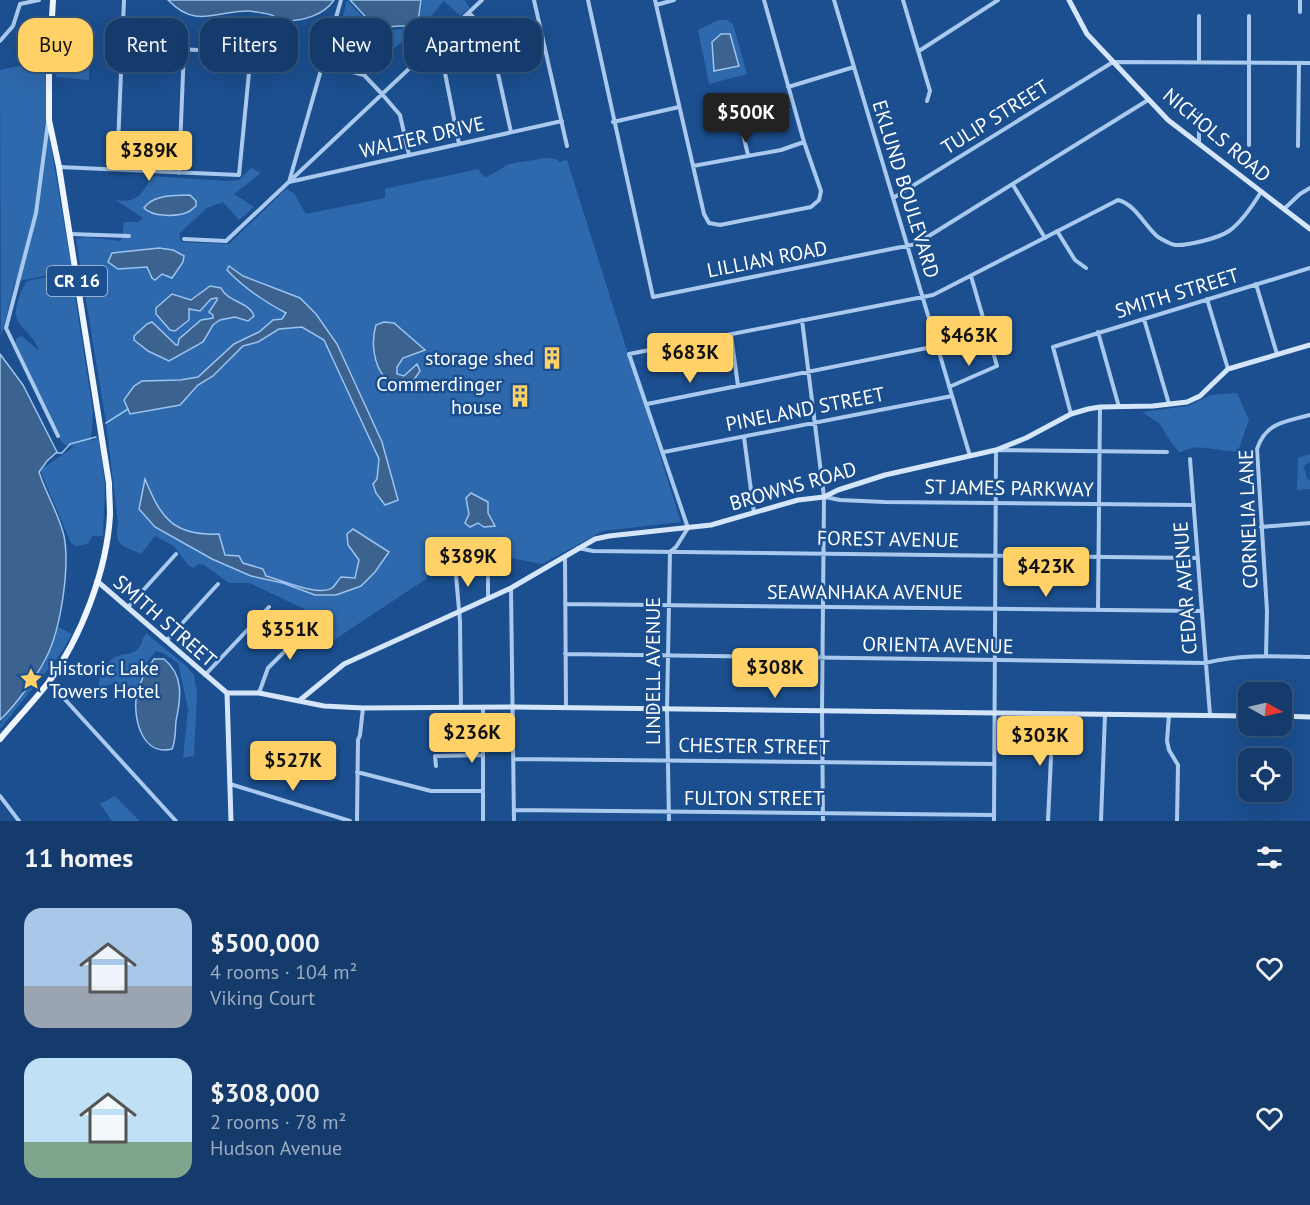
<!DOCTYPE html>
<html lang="en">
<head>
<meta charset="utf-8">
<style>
	body { margin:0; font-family:"PT Sans",sans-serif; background:#1d4271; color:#f1f3f6; height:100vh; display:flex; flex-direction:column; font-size:22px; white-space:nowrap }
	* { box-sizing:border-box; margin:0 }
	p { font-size:20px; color:#9dadc1 }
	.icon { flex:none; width:33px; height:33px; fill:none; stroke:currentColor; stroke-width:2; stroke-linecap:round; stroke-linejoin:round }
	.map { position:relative; height:821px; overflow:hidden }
	.side { display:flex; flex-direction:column; background:#143b6b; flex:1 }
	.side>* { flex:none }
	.banner { position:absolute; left:18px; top:18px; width:600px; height:54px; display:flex; gap:12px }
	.needle { width:39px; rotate:98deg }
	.controls { position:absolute; left:1238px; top:682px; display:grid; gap:12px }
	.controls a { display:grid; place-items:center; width:54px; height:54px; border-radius:12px; background:#143b6b; box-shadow:0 6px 24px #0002,0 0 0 2px #33557e; font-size:30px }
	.price { position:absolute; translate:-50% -51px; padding:0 14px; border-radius:6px; background:#ffd166; color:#111; font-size:20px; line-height:39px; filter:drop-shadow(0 2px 3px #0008) }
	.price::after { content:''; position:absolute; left:50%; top:36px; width:18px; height:14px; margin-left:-9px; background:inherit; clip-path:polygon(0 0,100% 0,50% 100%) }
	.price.active { background:#222; color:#fff }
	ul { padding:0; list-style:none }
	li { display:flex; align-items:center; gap:18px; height:150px; padding:0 24px }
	li span { display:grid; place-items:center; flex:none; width:168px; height:120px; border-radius:18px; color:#555 }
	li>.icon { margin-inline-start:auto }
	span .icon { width:72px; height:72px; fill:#fffc; stroke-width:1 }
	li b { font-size:26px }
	h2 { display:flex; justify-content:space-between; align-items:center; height:72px; padding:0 24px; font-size:26px }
	.tag { padding:0 21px; border-radius:18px; background:#143b6b; box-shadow:0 6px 24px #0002,0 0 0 2px #33557e; font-size:21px; line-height:54px }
	.tag.active { background:#ffd166; color:#111 }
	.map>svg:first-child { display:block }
	.green { fill:#2e69ad }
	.water { fill:#3c6290; stroke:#9cc4f0; stroke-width:1.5 }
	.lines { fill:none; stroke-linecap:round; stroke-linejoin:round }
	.stream { stroke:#9cc4f0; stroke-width:1.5 }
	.street { stroke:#a9c9ee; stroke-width:4 }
	.secondary { stroke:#d6e6fa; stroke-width:5 }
	.primary { stroke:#f0f6ff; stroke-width:6 }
	.labels { text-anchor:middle; stroke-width:5; stroke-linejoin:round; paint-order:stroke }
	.shield { fill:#1b4f8f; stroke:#bbcadd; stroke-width:1.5 }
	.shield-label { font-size:18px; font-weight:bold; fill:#fff }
	.street-label { font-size:20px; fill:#fff; stroke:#1b4f8f }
	.poi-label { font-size:20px; fill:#fff; stroke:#1b4f8f; text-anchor:end }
</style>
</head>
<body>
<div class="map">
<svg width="1310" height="821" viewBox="0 0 1310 821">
	<rect width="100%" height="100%" fill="#1b4f8f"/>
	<path class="green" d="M347 0 372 27 391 30 414 28 421 12 422 0H464L470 8 460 16 444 1 416 33 426 49 416 56 405 40 382 57 363 50 365 38 342 20Z
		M718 20H727L733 24 747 74 709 84 698 30Z
		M45 60 49 134 72 270 15 282 1 337 0 70Z
		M57 61H89V80L56 77Z
		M544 158 557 159 559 162 567 160 681 522 603 531 542 564 479 552 433 555 426 579 331 642V625L329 621 250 583H229L204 565 199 564 193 568 188 565 174 546 155 536 141 554C121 544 114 547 118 522L106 423 76 239 87 237 120 241 122 239 124 222H138L143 218 114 199C135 206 144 192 152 176L226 181 239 180 251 168 261 173 234 194 254 207 239 220 223 202 207 208 179 234 181 242 229 244 286 189 294 193 306 214 385 198V189L393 187 479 169 480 173 485 177C494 175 501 167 510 164 521 161 533 161 544 158Z
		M69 272 72 276 93 412 91 440 87 442 99 438 105 485 103 536H92L88 544 77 546 71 543 40 470 75 446 70 447 62 443 16 344V339L22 336 39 351C34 335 21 329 17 319 13 309 21 290 27 281Z
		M1237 393 1249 420 1238 451C1219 453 1196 441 1180 453L1170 441 1159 423 1142 412 1188 406 1211 395Z
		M1310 454V462L1304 466 1307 479 1310 480V489L1297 490 1298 458Z
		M58 627 72 634 61 653 0 729V724L45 663Z
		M146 633 185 665 194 675 197 693 194 756 183 758 188 709 178 663 163 653 156 651 144 666 136 692 128 691 116 683 99 688C98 677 106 660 118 656 125 653 131 655 137 650 141 646 143 638 146 633Z
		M115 796 140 821H112L100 804Z"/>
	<path class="water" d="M168 0H334C324 15 303 21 285 21 279 20 274 15 268 14 263 13 256 12 250 11 216 10 197 30 168 0Z
		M350 0H421L419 15 413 27C400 24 388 28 375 27Z
		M721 34H730L739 66 714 71 712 42Z
		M190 195 196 201V206C193 208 191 211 188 212 177 217 152 217 144 208 153 194 175 196 190 195Z
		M159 248 173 250 184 256 183 262 172 278 162 274 155 280 152 278 147 267 118 269 108 262 112 253Z
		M229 266 243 276 300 298 316 314 337 344 382 442 398 500 385 505 376 493 373 484 377 479 379 459 367 433 324 340 302 327 279 329 258 342 243 346 213 376 198 385 180 405 130 414 124 400 134 386 142 381 180 380 198 377 234 344 259 332 273 320 282 319 286 313C265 302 244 288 227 270Z
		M210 286 221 288C227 302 250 302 254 316L248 321 235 317 220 320 213 325 203 342 169 361 148 351 134 340V336L147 324 152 322 176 345H178L179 339 201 320 213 318V315L209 312 217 300V298L211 299 200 311 189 309V320L175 331 170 330 156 314V308L172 294 191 300Z
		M384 322 394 323 425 350 403 358 397 367V374L404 376 417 364 420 371 411 384 397 387C393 384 388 381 385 378 373 364 371 341 376 325Z
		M0 354 23 385 57 452 47 461 39 472C46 494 59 514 64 536 70 567 61 629 46 658 37 676 15 706 0 720Z
		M145 479C161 518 173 536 219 534L225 555 239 556 243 563 263 569 266 576C281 580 319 597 332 588 335 586 338 580 341 577L355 578 359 560 348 545 347 534 353 529 389 552 375 572 361 586 336 595H315L283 583 251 576 212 559 155 527 139 509Z
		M471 493 488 502V513L495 526 484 527 478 523 470 527 465 523 469 514 466 498Z
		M154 659H164C184 675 181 698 176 721 175 731 176 740 172 749 141 757 132 715 137 693 140 681 147 669 154 659Z"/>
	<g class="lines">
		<path class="stream" d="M106 423 128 409
			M57 453H62L70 444 96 437"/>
		<path class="street" d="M341 0 289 182 562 121
			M534 0 567 146
			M588 0 653 297 916 244 1148 100
			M655 0 704 214 709 223 720 225 811 207 819 200 821 191 804 142 764 0
			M834 0 970 456
			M903 0 930 91 927 101
			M1300 0V12
			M20 4 39 0
			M656 5 674 0
			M469 13 489 33 511 132
			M1249 16V145
			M0 41 13 26 20 4
			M919 51 998 0
			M426 53 445 73 459 144
			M1199 61V16
			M323 64 364 75 382 94 400 115 409 155
			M788 87 854 67
			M739 117 748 155
			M613 122 679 107
			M48 123 36 213 6 328 58 436
			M1199 144V114
			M1298 146 1299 63
			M693 166 781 150 804 142
			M59 167 239 175 251 52 122 47
			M117 169 124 0
			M179 173 184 49
			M1013 185 1045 238
			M893 198 1113 62 1310 63
			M1284 209 1300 194 1310 188
			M1057 231 1075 260 1086 268
			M70 234 129 236
			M184 239 226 241 482 0
			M1256 284 1277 354
			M1207 299 1228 369
			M1144 319 1169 404
			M802 320 824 497 822 711 823 821
			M1098 332 1119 407
			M731 335 738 386
			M949 387 997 366 971 276
			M647 404 937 346
			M1071 414 1053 347 1310 268
			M744 437 754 513
			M664 452 952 396
			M1190 459 1210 715
			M825 497 840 500 884 502 1194 505
			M1261 527 1310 523
			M578 548 593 551 1197 558
			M565 557 566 708
			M455 564 460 621 461 708
			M488 578V598
			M511 589 514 821
			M565 604 1202 611
			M128 607 176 554
			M1098 609 1100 407
			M166 641 218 584
			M565 654C778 655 991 661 1205 663 1240 654 1274 656 1310 657
			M1266 655 1267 611 1257 449C1266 422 1285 422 1310 415
			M205 675 269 607
			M49 682 176 821
			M259 693 268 668 292 644 318 626
			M483 707V821
			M1169 715 1167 741 1169 750 1178 765 1177 821
			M513 759 994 764
			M436 766 435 756 483 755
			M357 772 431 791H483
			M230 784 350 821
			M0 796 19 821
			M514 810 994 815
			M357 821 358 740 360 735 363 708
			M669 821 667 709 670 552 676 547 688 528 629 354 933 295 1118 200C1135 204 1145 226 1158 237 1163 240 1170 244 1175 245 1187 246 1219 238 1229 231 1242 222 1253 205 1261 192
			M994 821 996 450 1167 452
			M1048 821 1053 714
			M1101 821 1105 714"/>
		<path class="secondary" d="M1069 0 1087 34 1168 120 1310 229
			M97 581 227 693 231 821
			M227 693H259L324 706 363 708 513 707 1248 716
			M300 700 344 664 511 588 595 539 609 536 711 525 798 500 824 497 838 490 885 475 996 450 1026 438 1071 414 1088 409 1100 407 1153 406 1187 402 1200 396 1228 369 1310 345
			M1281 716 1310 717"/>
		<path class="primary" d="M0 739C16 720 33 702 48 683 81 638 107 570 110 515 110 504 109 493 109 483L59 167 49 120V69L53 0"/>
	</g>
	<defs>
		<g id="building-bare" transform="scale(1.8)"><path d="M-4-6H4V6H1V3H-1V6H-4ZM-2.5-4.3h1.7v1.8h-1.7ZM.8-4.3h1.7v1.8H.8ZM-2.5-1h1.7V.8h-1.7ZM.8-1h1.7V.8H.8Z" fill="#ffd166" stroke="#1b4f8f" stroke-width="2.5" paint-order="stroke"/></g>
		<g id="sight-bare" transform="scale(1.8)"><path d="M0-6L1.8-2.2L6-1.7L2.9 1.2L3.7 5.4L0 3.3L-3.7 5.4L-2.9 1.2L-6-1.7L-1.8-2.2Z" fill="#ffd166" stroke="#1b4f8f" stroke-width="2.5" paint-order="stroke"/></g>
	</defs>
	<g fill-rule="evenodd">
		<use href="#building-bare" x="552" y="358"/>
		<use href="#building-bare" x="520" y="396"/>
		<use href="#sight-bare" x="31" y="679"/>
	</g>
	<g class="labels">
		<rect class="shield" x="47" y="266" width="60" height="30" rx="4.5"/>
		<g class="shield-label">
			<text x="77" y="287">CR 16</text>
		</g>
		<g class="street-label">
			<text transform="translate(995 117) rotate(-32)" y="7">TULIP STREET</text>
			<text transform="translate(1217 135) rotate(40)" y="7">NICHOLS ROAD</text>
			<text transform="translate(422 137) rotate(-13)" y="7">WALTER DRIVE</text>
			<text transform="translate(906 189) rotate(73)" y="7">EKLUND BOULEVARD</text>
			<text transform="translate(767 259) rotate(-11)" y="7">LILLIAN ROAD</text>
			<text transform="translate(1177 293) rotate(-17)" y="7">SMITH STREET</text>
			<text transform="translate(805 409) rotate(-11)" y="7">PINELAND STREET</text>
			<text transform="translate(793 486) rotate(-16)" y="7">BROWNS ROAD</text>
			<text transform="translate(1009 488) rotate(1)" y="7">ST JAMES PARKWAY</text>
			<text transform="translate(1248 519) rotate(-92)" y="7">CORNELIA LANE</text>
			<text transform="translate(888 539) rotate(1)" y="7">FOREST AVENUE</text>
			<text transform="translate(1185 588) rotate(-94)" y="7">CEDAR AVENUE</text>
			<text x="865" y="599">SEAWANHAKA AVENUE</text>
			<text transform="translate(165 621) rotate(41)" y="7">SMITH STREET</text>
			<text transform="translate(938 645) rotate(1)" y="7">ORIENTA AVENUE</text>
			<text transform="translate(653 671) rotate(-90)" y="7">LINDELL AVENUE</text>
			<text transform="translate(754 746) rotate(1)" y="7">CHESTER STREET</text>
			<text x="754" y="805">FULTON STREET</text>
		</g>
		<g class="poi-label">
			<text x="534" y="365">storage shed</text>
			<text x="502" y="391">Commerdinger<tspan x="502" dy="23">house</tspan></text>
			<text x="49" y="675" text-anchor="start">Historic Lake<tspan x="49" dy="23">Towers Hotel</tspan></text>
		</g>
	</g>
</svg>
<div class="controls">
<a><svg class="needle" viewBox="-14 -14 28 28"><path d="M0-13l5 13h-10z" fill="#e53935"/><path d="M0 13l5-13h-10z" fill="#9dadc1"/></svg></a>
<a><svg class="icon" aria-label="locate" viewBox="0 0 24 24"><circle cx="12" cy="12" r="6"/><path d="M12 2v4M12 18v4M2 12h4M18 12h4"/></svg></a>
</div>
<b class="price active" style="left:746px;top:144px">$500K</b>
<b class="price" style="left:149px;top:182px">$389K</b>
<b class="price" style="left:969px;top:367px">$463K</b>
<b class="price" style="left:690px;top:384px">$683K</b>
<b class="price" style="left:468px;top:588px">$389K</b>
<b class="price" style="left:1046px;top:598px">$423K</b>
<b class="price" style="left:290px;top:661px">$351K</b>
<b class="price" style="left:775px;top:699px">$308K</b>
<b class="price" style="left:472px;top:764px">$236K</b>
<b class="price" style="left:1040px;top:767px">$303K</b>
<b class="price" style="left:293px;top:792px">$527K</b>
<div class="banner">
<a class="tag active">Buy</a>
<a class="tag">Rent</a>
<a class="tag">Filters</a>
<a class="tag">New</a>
<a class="tag">Apartment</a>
</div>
</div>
<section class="side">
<h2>11 homes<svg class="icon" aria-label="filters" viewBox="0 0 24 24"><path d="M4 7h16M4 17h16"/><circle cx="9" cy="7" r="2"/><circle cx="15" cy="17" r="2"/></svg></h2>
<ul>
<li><span style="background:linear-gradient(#a9c7e8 65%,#9aa5b1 0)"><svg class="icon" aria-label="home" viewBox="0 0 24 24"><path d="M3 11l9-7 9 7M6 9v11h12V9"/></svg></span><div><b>$500,000</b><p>4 rooms · 104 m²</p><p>Viking Court</p></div><svg class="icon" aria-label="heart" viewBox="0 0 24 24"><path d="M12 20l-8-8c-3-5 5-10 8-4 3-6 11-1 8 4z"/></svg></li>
<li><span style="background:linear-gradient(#bfe0f5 70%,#7fa58c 0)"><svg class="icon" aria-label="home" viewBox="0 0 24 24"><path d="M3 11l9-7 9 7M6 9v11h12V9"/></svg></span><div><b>$308,000</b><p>2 rooms · 78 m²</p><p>Hudson Avenue</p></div><svg class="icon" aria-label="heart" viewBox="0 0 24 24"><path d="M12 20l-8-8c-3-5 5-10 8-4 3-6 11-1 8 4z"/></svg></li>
</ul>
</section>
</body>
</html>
